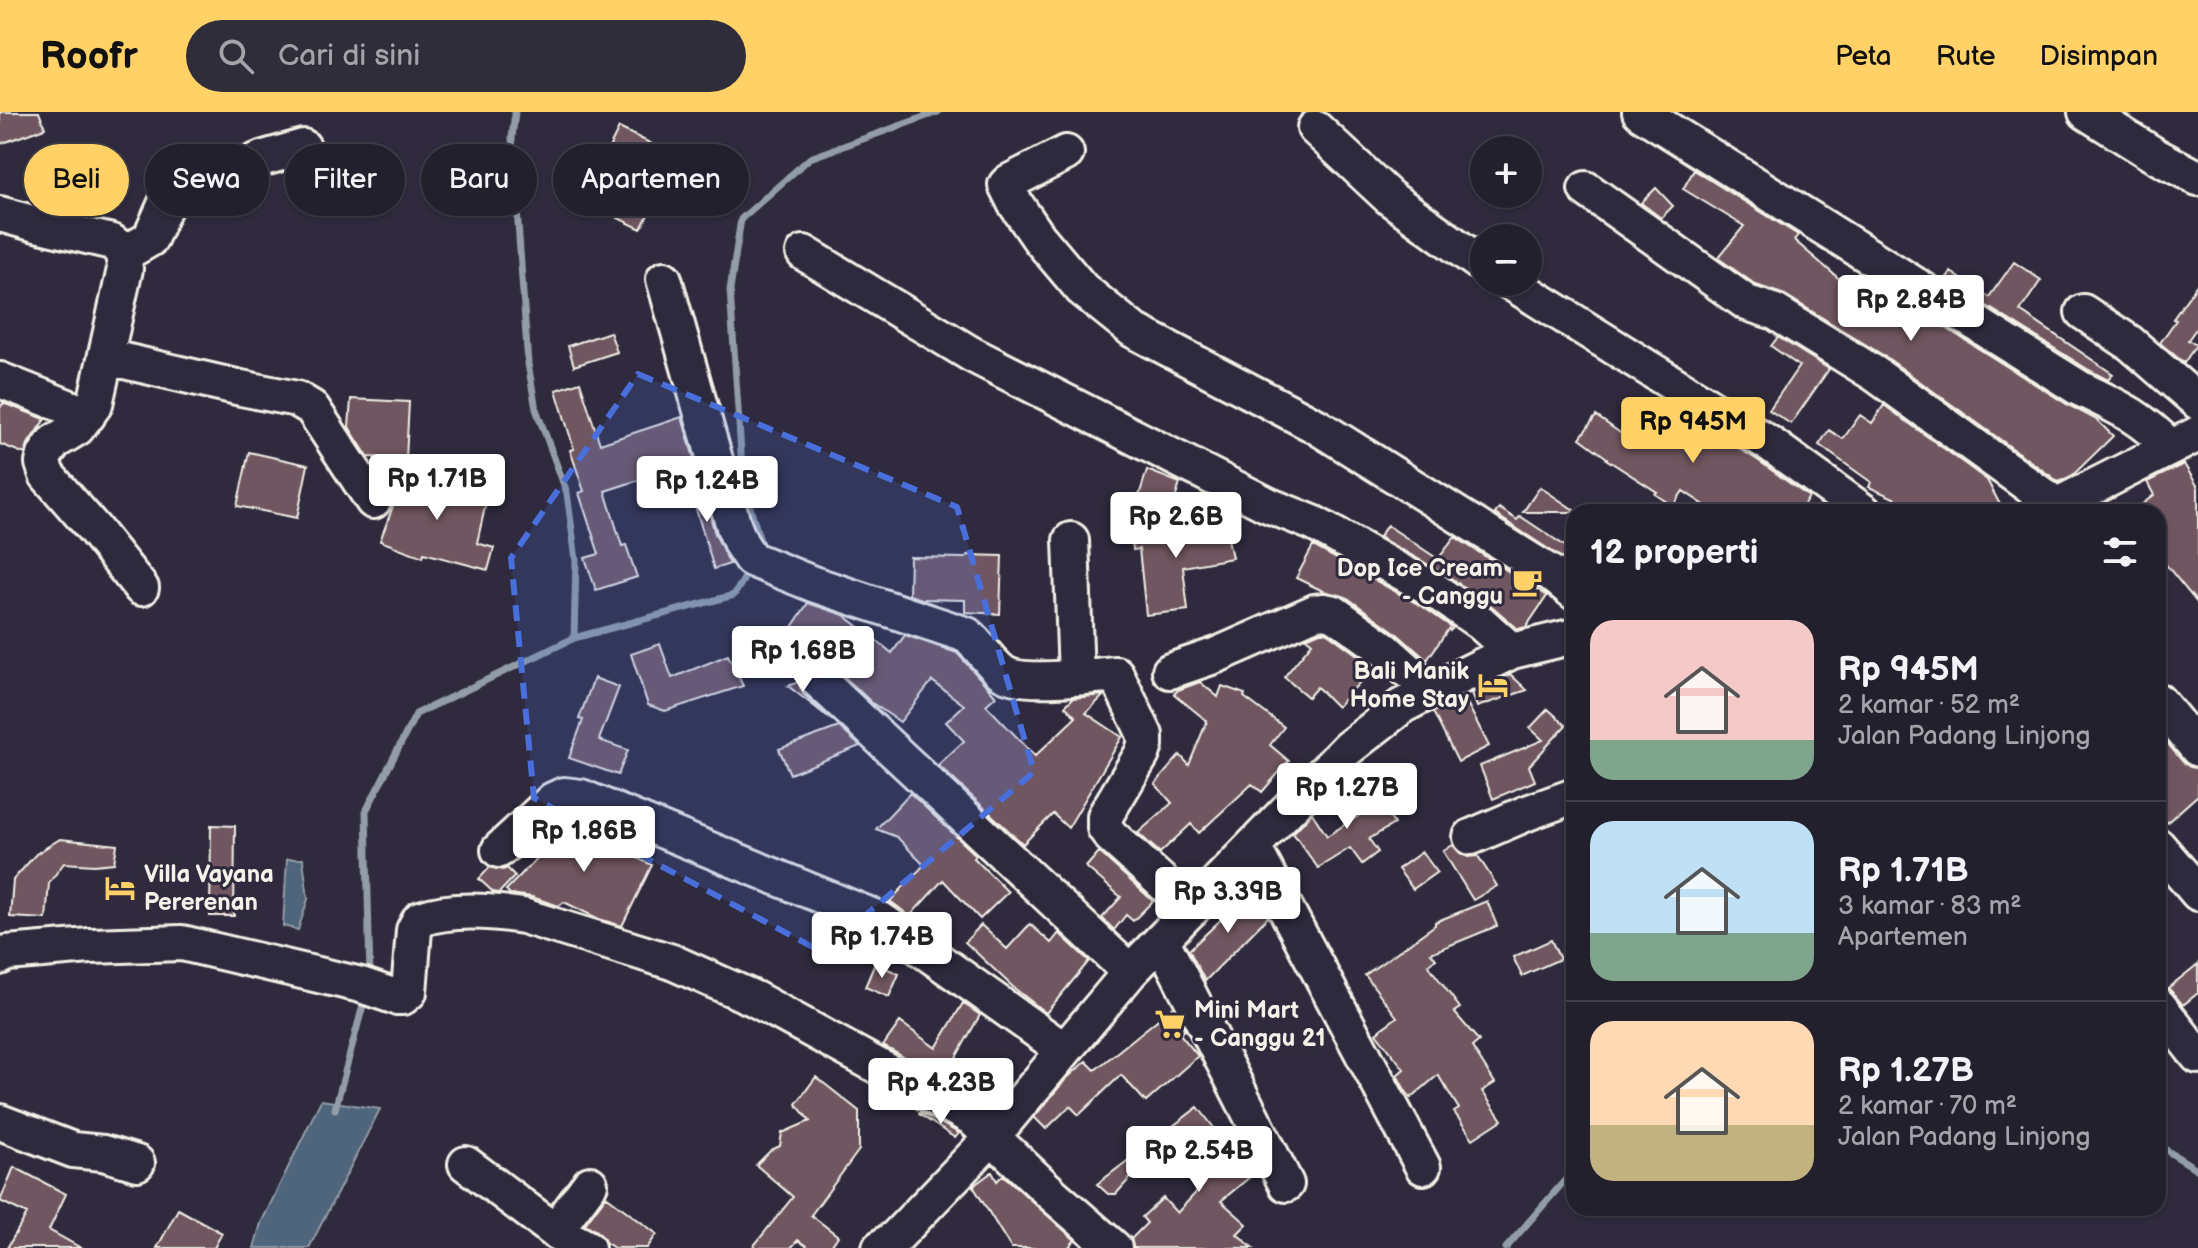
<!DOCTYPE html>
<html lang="id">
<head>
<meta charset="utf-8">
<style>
	body { margin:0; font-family:"Balsamiq Sans",sans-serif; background:#2f2d3a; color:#f1f3f6; height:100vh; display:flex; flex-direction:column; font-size:30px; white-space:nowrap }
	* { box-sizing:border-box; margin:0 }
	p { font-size:26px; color:#a3a3aa }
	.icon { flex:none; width:44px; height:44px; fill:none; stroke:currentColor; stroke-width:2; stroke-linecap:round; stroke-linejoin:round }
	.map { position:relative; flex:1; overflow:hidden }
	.side { position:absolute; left:1566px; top:392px; width:600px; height:712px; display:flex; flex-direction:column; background:#23202e; border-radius:24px; box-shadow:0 2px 6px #0004,0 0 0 2px #403e4a }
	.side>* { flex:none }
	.top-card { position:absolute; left:24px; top:32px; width:760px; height:72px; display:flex; gap:16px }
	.buttons { position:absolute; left:1470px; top:24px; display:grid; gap:16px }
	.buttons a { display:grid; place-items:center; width:72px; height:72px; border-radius:50%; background:#23202e; box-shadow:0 2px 6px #0004,0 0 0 2px #403e4a; font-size:40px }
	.price { position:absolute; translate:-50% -68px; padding:0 18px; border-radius:8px; background:#fff; color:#222; font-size:26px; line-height:52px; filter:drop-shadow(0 2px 4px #0008) }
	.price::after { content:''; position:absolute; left:50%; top:48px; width:24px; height:18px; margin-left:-12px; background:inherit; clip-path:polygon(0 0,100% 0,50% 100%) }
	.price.current { background:#ffd166; color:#111 }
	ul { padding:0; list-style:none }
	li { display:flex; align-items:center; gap:24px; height:200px; padding:0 24px }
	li+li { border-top:2px solid #403e4a }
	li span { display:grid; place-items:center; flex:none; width:224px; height:160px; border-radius:24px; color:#555 }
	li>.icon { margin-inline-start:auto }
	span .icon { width:96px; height:96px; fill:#fffc; stroke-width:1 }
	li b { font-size:34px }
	h2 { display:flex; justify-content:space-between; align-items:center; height:96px; padding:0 24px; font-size:34px }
	.tag { padding:0 28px; border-radius:36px; background:#23202e; box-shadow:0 2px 6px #0004,0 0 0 2px #403e4a; font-size:28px; line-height:72px }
	.tag.current { background:#ffd166; color:#111 }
	header { display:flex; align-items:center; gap:48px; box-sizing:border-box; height:112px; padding:0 40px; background:#ffd166; color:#111 }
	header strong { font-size:38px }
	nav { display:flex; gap:44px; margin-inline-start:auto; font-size:28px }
	.search { width:560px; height:72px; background:#2f2d3a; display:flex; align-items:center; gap:20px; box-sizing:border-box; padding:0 28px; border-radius:44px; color:#a3a3aa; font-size:30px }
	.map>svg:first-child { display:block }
	.water { fill:#50657c; stroke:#929da7; stroke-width:2 }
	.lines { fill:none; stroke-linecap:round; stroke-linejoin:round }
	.stream { stroke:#929da7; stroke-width:7 }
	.building { fill:#6f5761; stroke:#f4f1e8; stroke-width:2 }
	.minor-casing { stroke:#f4f1e8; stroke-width:40 }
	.minor { stroke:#2f2a3d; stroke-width:34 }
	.marked { fill:#486fdb; fill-opacity:0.2; stroke:#486fdb; stroke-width:6; stroke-dasharray:16 10; stroke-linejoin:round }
	.labels { text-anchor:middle; stroke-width:6; stroke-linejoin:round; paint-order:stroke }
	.poi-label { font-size:24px; font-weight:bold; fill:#f4f1e8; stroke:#2f2a3d; text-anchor:end }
</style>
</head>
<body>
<header>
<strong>Roofr</strong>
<div class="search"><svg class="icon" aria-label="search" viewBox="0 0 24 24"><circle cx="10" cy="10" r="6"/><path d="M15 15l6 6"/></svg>Cari di sini</div>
<nav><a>Peta</a><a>Rute</a><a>Disimpan</a></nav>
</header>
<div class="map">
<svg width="2198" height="1136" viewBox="0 0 2198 1136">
	<rect width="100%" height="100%" fill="#2f2a3d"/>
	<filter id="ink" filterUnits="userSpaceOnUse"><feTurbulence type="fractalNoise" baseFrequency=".0125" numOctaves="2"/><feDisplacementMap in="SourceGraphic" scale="16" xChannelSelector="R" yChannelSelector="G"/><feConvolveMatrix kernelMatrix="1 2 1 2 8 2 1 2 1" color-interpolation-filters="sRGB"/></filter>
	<g filter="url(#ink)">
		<path class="water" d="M287 747H303L308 787 298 818 283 814Z
			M321 988 380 997 309 1136H254L261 1111Z"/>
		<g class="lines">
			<path class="stream" d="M515 0 512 26 528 252 536 297 567 381 576 448 574 526
				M762 436 743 371 730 178 741 107 810 46 938 0
				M370 866 366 699 416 602 574 526 734 483 750 457
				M335 997 365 886
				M2158 1033 2198 1058
				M1506 1136 1574 1058"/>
		</g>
		<path class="building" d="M0 0H39L45 16 0 32Z
			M619 16 652 32 638 60 605 44Z
			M1694 58 1798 123 1794 128 1872 195 1878 188 1882 192 1889 180 2068 293 2097 308 2113 324 2073 363 2059 370 1886 245 1785 183 1756 173 1718 146 1744 114 1683 77Z
			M639 66 661 77 641 117 618 106Z
			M1656 76 1673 94 1661 106 1641 91Z
			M2014 150 2041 168 2020 199 2113 262 2108 268 2089 258 1945 168 1951 160 1989 185Z
			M2198 171V214L2188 228 2196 233 2184 251 2160 231 2176 208 2173 207Z
			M610 220 617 240 574 254 568 234Z
			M1778 225 1829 257 1791 312 1769 298 1799 254 1771 234Z
			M580 270 600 332 682 305 695 350 605 379 622 434 626 433 637 465 596 478 585 446 599 442 579 381 584 379 570 338 574 337 556 278Z
			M351 287 409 290 406 347 368 345 349 315Z
			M3 291 45 307 28 332 25 342 0 332V296Z
			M1641 292 1679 316 1687 304 1759 349 1809 385 1799 400H1715L1683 379 1673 394 1655 382 1657 380 1606 347 1607 346 1580 326 1596 304 1622 322Z
			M1884 293 1987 368 2004 400H1925L1869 375 1871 370 1819 333 1829 318 1843 327 1860 303 1872 311Z
			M249 340 308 353 297 406 237 394Z
			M2184 352 2198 375V492L2158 443V400H2132L2154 383 2147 370Z
			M404 356 438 367 435 374 487 386 477 431 494 436 488 458 424 441 423 445 380 429 398 381 396 380Z
			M1147 358 1180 371 1172 398 1138 387Z
			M699 363 715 422 730 452 714 457 687 367Z
			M1540 375 1577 400H1523Z
			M1499 396 1517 408 1520 404 1574 440V454L1495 402Z
			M1224 407 1232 446 1183 455 1188 498 1146 503 1139 437 1133 438 1131 417 1167 413 1166 415Z
			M1387 413 1438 447 1455 425 1547 484 1526 515 1518 517 1493 495 1445 462 1379 425Z
			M1313 434 1423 495 1453 516 1450 519 1449 516 1427 548 1395 520 1346 485 1323 479 1296 466Z
			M967 443 1002 444 1000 502 965 500V488L922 487 909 483 910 445 966 446Z
			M808 491 844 503 892 541 905 523 957 541 996 584 986 593 1035 644 1076 605 1065 594 1073 586 1104 583 1086 601 1122 625 1068 716 1053 702 1023 732 938 653 964 629 946 610 964 593 932 569 900 610 872 591 831 552 812 544 819 534 792 515Z
			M1320 520H1326L1374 555 1337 595 1317 575 1308 585 1284 565 1312 531 1306 526Z
			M660 532 672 566 728 543 743 574 665 599 648 593 631 542Z
			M1510 562 1527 578 1477 595 1472 581Z
			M594 566 619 575 599 628 628 638 618 663 569 646 583 608 579 607Z
			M798 570 803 582 833 609 788 574Z
			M1200 570 1218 585 1222 574 1245 582 1244 585 1284 615 1270 633 1289 649 1262 680 1252 672 1199 721 1191 712 1160 741 1138 721 1172 691 1155 672 1180 643 1189 653 1207 609 1174 582 1178 578Z
			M1464 585 1489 634 1458 650 1433 600Z
			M1548 597 1566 613 1529 654 1535 669 1493 687 1480 654 1543 628 1530 616Z
			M839 615 860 634 790 662 779 637Z
			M2158 620 2183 650 2190 655 2198 656V683L2162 715H2158Z
			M1369 671 1394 712 1369 727 1378 740 1362 752 1350 736 1318 756 1293 721 1312 701 1327 724 1360 703 1348 683Z
			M910 681 976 743 974 746 1008 780 980 807 943 768 910 804 890 789 924 753 897 725 876 717Z
			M572 705 591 724 599 716 622 739 652 753 622 814 599 807 564 790 559 794 532 785 510 782 506 778 544 739 536 731 556 712 561 717Z
			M211 713 235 714 234 804H210Z
			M60 727 117 733 114 751 94 753 64 751 49 771 46 807 10 805 13 768 36 742Z
			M1453 733 1460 741 1468 745 1478 744 1497 774 1473 788 1443 739Z
			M1099 740 1153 789 1133 809 1126 803 1114 818 1102 806 1121 785 1086 755Z
			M1422 740 1437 760 1413 777 1398 757Z
			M490 755 503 758 507 756 515 764 499 781 493 780 479 767Z
			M1253 777 1268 805 1205 869 1189 838Z
			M1487 789 1497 814 1431 841 1436 847 1428 853 1460 896 1454 900 1479 929 1472 935 1495 971 1482 979 1502 1008 1473 1027 1454 1000 1459 997 1438 963 1411 986 1405 978 1397 963 1404 957 1376 921 1397 905 1365 863 1435 813V810Z
			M1030 812 1051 831 1059 821 1089 849 1046 901 1014 876 965 830 981 813 1007 837Z
			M1551 828 1560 847 1522 864 1513 845Z
			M875 851 899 862 889 885 865 875Z
			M2198 852V881L2183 893 2168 876Z
			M963 891 980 903 950 956 986 976 980 987 883 934 900 910 936 936Z
			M1172 896 1185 918 1180 922 1198 944 1146 990 1121 963 1079 1003 1070 994 1046 1017 1034 1005 1065 968 1086 949 1095 958Z
			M816 965 859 999V1038L811 1103 838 1124 830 1136H809L798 1128 791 1136H752L793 1085 756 1053 771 1038 780 1034 782 1021 810 1009 796 992Z
			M1198 995 1251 1064 1221 1089 1247 1112 1237 1122 1253 1136H1133L1131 1127 1147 1111 1142 1105 1163 1086 1177 1101 1204 1072 1164 1021Z
			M920 1000 959 1021 955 1026 919 1002Z
			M1143 1037 1150 1044 1116 1082H1108L1097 1072Z
			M14 1055 66 1082 49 1118 81 1136H7L27 1102 0 1089Z
			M992 1060 997 1069 1003 1063 1075 1128 1068 1136H1011L973 1074Z
			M606 1084 657 1122 647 1136H614L605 1130 597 1119 585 1112Z
			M178 1097 222 1121 214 1136H157Z"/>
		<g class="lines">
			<g class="minor-casing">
				<path id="minor" d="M1640 0 2079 276C2118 295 2140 304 2171 336
					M2086 0 2156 44 2198 66
					M1315 16 1390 86 1484 154
					M1066 41 1009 70 1006 73 1015 91 1039 126 1082 177 1133 218 1316 314 1552 462 1574 480
					M1586 77 1747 191 1775 200 1875 262 2056 393
					M0 102 32 111 112 130C123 138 124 144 125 157L95 292 77 316 54 330 45 343 43 351 47 363 94 417 141 476
					M804 141 971 242 1268 393 1313 411 1434 478 1481 511 1512 539
					M124 142 150 127 167 89 198 74 264 46 303 35
					M664 167 734 415 741 432 751 447 813 472 967 523C980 534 989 550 1002 560 1021 574 1090 564 1116 562L1145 623V633L1142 642 1105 704V716L1111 724 1192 797
					M1510 170 1770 332 1864 400
					M2083 200 2130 231 2198 290
					M107 245 241 276 297 287 312 296 373 389
					M0 268 88 303
					M2044 400 2198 322
					M1071 428 1076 565
					M1170 559 1217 543 1315 500 1324 499 1334 501 1383 536 1431 579
					M817 567 1130 860
					M2158 589 2198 637
					M1471 725 1527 701 1574 684
					M2158 734 2198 781
					M1253 735 1423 1055
					M499 738 553 688 564 683 581 685 881 808 1064 938
					M1162 829 1286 1072
					M0 845 7 841 90 834 182 831 361 873 396 885H403L409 880 414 818 420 807C451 796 491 799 523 804L672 850 755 887 971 1005 1052 1082 1114 1136
					M2158 893 2198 944
					M0 1010 73 1038 103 1041 137 1051
					M466 1052 555 1119 587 1136
					M555 1119 590 1072
					M880 1136 895 1126 992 1025 1130 860 1347 637 1402 594 1431 579 1512 539 1574 524"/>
			</g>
			<use href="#minor" class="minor"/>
		</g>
	</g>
	<path class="marked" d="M638 262 957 395 1034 660 822 840 534 686 511 446Z"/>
	<defs>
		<g id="cafe-bare" transform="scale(2.4)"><path d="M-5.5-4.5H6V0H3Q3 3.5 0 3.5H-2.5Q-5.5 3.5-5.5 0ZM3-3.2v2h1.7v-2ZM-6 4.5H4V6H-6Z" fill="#ffd166" stroke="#2f2a3d" stroke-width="2.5" paint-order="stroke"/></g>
		<g id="hotel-bare" transform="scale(2.4)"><path d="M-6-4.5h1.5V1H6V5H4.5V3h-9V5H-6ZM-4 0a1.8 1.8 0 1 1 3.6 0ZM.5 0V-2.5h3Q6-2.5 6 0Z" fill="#ffd166" stroke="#2f2a3d" stroke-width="2.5" paint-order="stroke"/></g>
		<g id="supermarket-bare" transform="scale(2.4)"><path d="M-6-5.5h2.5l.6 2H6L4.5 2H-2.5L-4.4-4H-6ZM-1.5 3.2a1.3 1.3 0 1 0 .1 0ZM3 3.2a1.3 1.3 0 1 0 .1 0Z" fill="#ffd166" stroke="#2f2a3d" stroke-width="2.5" paint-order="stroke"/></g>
	</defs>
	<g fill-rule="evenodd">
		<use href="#cafe-bare" x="1527" y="470"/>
		<use href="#hotel-bare" x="1493" y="573"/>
		<use href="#hotel-bare" x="120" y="776"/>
		<use href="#supermarket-bare" x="1170" y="912"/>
	</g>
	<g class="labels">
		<g class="poi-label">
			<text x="1503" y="464">Dop Ice Cream<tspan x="1503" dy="28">- Canggu</tspan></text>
			<text x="1469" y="567">Bali Manik<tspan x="1469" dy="28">Home Stay</tspan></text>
			<text x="144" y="770" text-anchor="start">Villa Vayana<tspan x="144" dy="28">Pererenan</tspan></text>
			<text x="1194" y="906" text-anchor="start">Mini Mart<tspan x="1194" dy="28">- Canggu 21</tspan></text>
		</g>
	</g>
</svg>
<div class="buttons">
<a>+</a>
<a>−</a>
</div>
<b class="price" style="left:1911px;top:231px">Rp 2.84B</b>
<b class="price current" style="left:1693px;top:353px">Rp 945M</b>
<b class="price" style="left:437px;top:410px">Rp 1.71B</b>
<b class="price" style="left:707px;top:412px">Rp 1.24B</b>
<b class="price" style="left:1176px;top:448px">Rp 2.6B</b>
<b class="price" style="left:803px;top:582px">Rp 1.68B</b>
<b class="price" style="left:1347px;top:719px">Rp 1.27B</b>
<b class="price" style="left:584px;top:762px">Rp 1.86B</b>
<b class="price" style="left:1228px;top:823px">Rp 3.39B</b>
<b class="price" style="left:882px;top:868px">Rp 1.74B</b>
<b class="price" style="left:941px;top:1014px">Rp 4.23B</b>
<b class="price" style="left:1199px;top:1082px">Rp 2.54B</b>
<div class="top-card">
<a class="tag current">Beli</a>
<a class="tag">Sewa</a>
<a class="tag">Filter</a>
<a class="tag">Baru</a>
<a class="tag">Apartemen</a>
</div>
<section class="side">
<h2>12 properti<svg class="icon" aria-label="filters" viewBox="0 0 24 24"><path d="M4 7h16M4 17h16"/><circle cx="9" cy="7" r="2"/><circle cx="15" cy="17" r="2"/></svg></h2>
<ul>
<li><span style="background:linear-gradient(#f6c9c9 75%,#7fa58c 0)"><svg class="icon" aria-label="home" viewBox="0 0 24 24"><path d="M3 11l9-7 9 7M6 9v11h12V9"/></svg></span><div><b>Rp 945M</b><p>2 kamar · 52 m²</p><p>Jalan Padang Linjong</p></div></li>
<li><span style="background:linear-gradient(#bfe0f5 70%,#7fa58c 0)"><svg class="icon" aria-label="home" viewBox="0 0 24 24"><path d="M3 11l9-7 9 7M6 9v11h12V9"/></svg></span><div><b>Rp 1.71B</b><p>3 kamar · 83 m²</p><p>Apartemen</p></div></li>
<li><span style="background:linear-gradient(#ffd9b3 65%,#c2b280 0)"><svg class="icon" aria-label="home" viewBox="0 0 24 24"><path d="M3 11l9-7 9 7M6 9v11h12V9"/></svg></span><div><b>Rp 1.27B</b><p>2 kamar · 70 m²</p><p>Jalan Padang Linjong</p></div></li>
</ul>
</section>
</div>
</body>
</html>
